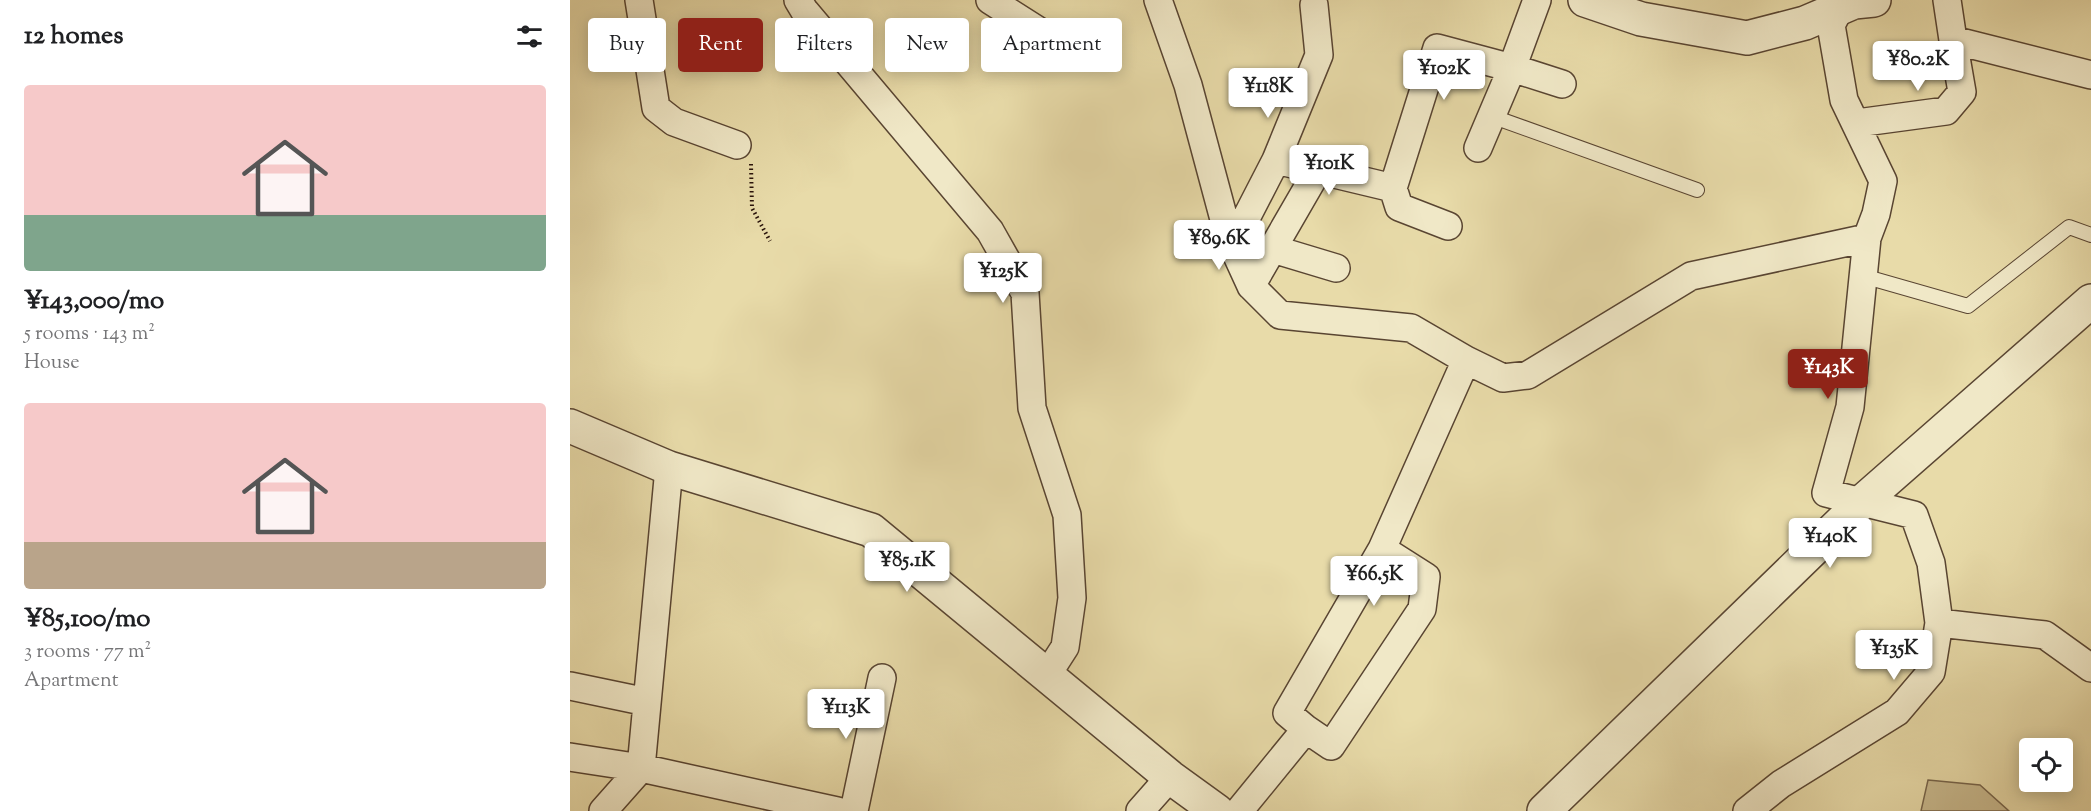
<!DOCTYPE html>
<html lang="en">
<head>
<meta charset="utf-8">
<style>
	body { margin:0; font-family:"Sorts Mill Goudy",serif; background:#f6f6f6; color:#202124; height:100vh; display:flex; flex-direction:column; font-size:22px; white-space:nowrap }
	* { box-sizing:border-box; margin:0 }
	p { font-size:20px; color:#757577 }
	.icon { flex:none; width:33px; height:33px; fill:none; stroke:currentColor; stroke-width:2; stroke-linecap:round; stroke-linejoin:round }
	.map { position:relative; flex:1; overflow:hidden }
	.panel { display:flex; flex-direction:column; background:#fff; width:570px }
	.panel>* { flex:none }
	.top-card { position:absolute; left:18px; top:18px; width:570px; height:54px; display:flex; gap:12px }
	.tools { position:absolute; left:1449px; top:738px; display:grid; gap:12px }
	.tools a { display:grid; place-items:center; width:54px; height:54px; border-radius:6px; background:#fff; box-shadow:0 3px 15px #0003; font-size:30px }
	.price { position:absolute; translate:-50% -51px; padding:0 14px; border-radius:6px; background:#fff; color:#222; font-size:20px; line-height:39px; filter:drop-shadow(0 2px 3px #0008) }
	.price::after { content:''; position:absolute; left:50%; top:36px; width:18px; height:14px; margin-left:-9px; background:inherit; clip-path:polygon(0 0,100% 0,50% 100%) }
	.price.selected { background:#8f2418; color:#fff }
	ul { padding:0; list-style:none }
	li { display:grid; align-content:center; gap:12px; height:318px; padding:0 24px }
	li span { display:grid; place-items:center; height:186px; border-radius:6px; color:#555 }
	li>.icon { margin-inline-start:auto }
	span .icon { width:108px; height:108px; fill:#fffc; stroke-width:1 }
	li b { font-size:26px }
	h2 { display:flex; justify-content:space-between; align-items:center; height:72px; padding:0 24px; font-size:26px }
	.chip { padding:0 21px; border-radius:6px; background:#fff; box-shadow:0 3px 15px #0003; font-size:21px; line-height:54px }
	.chip.selected { background:#8f2418; color:#fff }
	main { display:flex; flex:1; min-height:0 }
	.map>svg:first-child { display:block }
	.green { fill:#c8b98e; stroke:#78664c; stroke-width:1.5 }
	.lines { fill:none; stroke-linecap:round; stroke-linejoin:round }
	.service-casing { stroke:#594532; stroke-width:16 }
	.minor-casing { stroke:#594532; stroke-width:30 }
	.tertiary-casing { stroke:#594532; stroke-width:36 }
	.path { stroke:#29130b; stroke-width:4; stroke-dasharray:1.5 3; stroke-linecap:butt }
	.service { stroke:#f0e8c7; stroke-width:14 }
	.minor { stroke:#f0e8c7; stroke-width:27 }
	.tertiary { stroke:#f0e8c7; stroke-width:33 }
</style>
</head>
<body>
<main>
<section class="panel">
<h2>12 homes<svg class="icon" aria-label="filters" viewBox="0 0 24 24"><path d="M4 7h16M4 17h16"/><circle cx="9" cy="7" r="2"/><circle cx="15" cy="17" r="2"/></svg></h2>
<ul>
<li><span style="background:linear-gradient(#f6c9c9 70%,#7fa58c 0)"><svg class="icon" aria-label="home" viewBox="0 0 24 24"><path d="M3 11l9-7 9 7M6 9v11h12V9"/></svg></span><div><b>¥143,000/mo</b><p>5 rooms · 143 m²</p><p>House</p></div></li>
<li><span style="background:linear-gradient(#f6c9c9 75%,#b9a48a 0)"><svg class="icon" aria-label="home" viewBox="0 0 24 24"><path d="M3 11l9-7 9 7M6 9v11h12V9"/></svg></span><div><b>¥85,100/mo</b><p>3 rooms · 77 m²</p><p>Apartment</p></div></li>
</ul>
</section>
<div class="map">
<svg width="1521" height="811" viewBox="0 0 1521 811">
	<rect width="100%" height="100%" fill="#e8dba9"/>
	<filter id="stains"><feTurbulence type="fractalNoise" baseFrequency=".00333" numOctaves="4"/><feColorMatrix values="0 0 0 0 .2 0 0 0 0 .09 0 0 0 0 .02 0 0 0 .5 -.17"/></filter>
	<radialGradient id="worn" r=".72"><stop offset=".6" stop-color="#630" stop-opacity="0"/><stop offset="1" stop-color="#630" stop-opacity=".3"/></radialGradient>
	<path class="green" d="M1358 780 1410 785 1439 811H1351Z"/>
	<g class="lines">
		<g class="service-casing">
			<path id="service" d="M921 116 1127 190
				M1293 276 1398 306 1499 227 1521 235"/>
		</g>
		<g class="minor-casing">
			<path id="minor" d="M69 0 86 108 104 122 167 145
				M228 0 234 10 420 231 455 293 462 408 497 515 502 598 495 647 477 675
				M420 0 478 37 527 56
				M588 0 618 85 659 238 681 286 710 315 841 328 896 360 933 378 958 375 1121 276 1297 238
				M1377 0 1383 40 1521 75
				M1287 123 1376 111 1392 92 1383 40
				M908 148 942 68 967 0
				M706 160 823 188
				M878 226 829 207 823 188 867 48 942 68 992 84
				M659 238 672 226 706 160 749 55 744 5
				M703 249 766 268
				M681 286 748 170
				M1369 623 1475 635 1521 668
				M0 686 77 702
				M736 729 761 746 852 609 856 577 812 549
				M0 757 71 768 267 811
				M33 811 71 768 99 468
				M284 811 312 678
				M570 811 600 777
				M669 811 736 729 717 713 812 549 896 360
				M1177 811 1211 784 1327 712 1361 672 1369 623 1361 563 1344 515 1256 493 1280 407 1297 238 1306 214 1313 181 1274 100 1261 25 1274 0"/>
		</g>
		<g class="tertiary-casing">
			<path id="tertiary" d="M1015 0 1071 19 1177 38 1235 23 1284 2 1304 0
				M0 426 99 468 301 530 600 777 647 811
				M974 811 1293 501 1521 301"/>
		</g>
		<path class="path" d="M181 164 182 208 200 241"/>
		<use href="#service" class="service"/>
		<use href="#minor" class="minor"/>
		<use href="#tertiary" class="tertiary"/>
	</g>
	<rect width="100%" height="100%" filter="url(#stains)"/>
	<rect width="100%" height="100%" fill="url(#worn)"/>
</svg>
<div class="tools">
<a><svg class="icon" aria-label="locate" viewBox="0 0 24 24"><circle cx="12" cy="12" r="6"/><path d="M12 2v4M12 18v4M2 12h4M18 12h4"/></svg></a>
</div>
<b class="price" style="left:1348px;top:92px">¥80.2K</b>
<b class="price" style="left:874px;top:101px">¥102K</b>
<b class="price" style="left:698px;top:119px">¥118K</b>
<b class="price" style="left:759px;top:196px">¥101K</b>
<b class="price" style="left:649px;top:271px">¥89.6K</b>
<b class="price" style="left:433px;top:304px">¥125K</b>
<b class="price selected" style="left:1258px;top:400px">¥143K</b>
<b class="price" style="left:1260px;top:569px">¥140K</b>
<b class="price" style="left:337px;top:593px">¥85.1K</b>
<b class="price" style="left:804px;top:607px">¥66.5K</b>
<b class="price" style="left:1324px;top:681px">¥135K</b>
<b class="price" style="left:276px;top:740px">¥113K</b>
<div class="top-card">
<a class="chip">Buy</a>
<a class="chip selected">Rent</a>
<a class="chip">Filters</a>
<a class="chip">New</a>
<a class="chip">Apartment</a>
</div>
</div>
</main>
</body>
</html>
